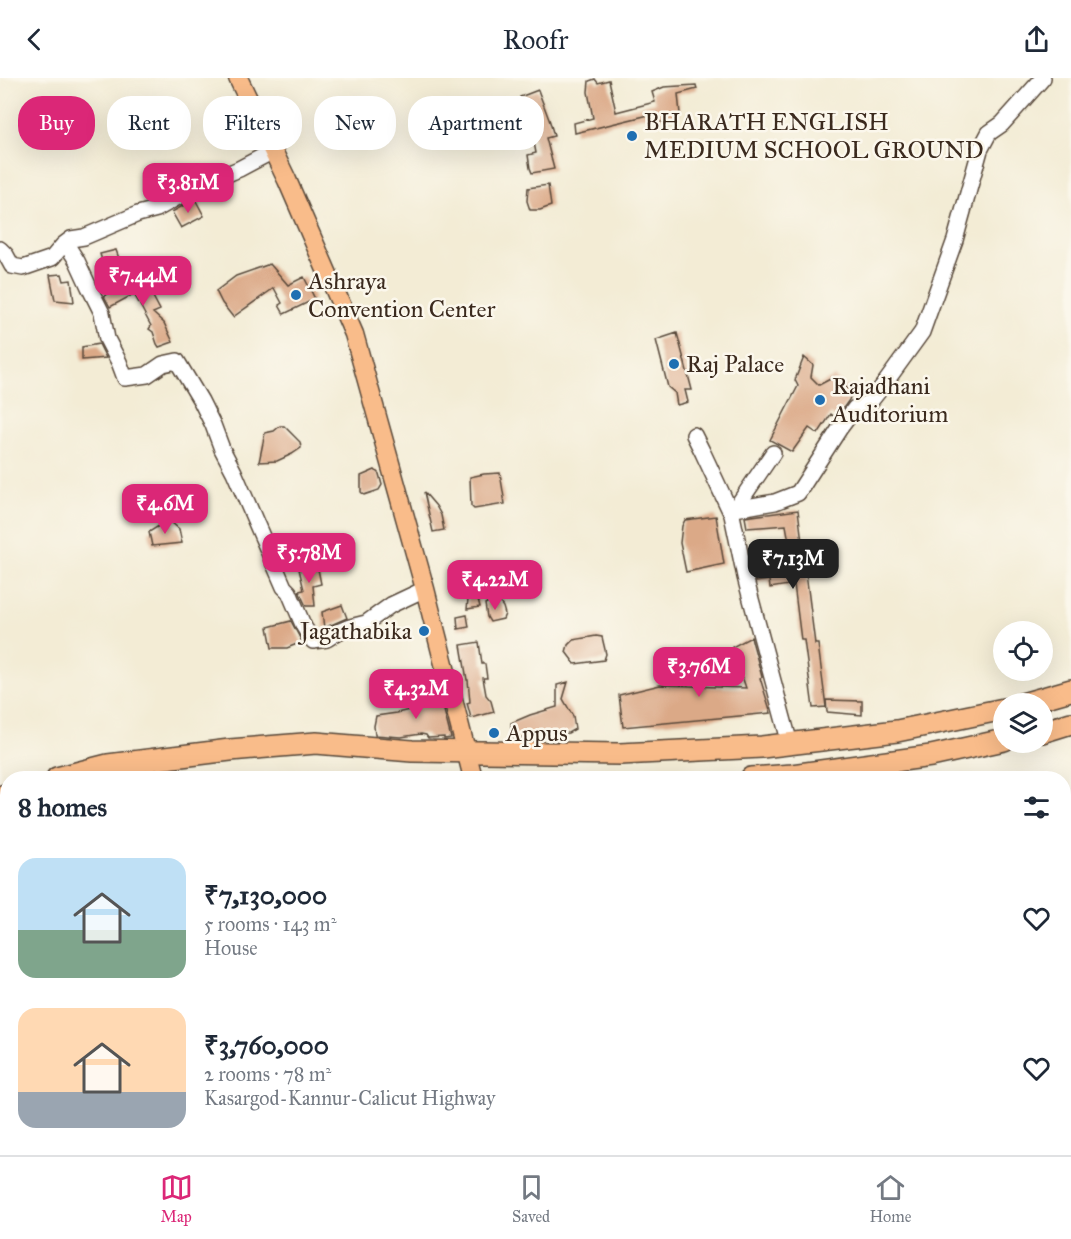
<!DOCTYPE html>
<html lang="en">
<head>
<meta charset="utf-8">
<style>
	body { margin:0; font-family:"IM FELL Great Primer",serif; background:#f2f2f3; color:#1f2937; height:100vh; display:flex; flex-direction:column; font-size:22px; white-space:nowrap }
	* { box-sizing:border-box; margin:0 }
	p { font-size:20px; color:#747a83 }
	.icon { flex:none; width:33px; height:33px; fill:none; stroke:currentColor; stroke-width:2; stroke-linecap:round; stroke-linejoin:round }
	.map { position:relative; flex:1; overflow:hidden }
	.details { position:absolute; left:0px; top:693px; width:1071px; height:384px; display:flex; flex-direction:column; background:#fff; border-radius:24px 24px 0 0; box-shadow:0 6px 24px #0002 }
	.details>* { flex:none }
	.guide { position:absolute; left:18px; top:18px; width:600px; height:54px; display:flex; gap:12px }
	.controls { position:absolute; left:993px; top:543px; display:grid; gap:12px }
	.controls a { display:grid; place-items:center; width:60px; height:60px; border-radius:50%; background:#fff; box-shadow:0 6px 24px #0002; font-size:30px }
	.price { position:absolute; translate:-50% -51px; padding:0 14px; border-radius:12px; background:#db2777; color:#fff; font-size:20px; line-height:39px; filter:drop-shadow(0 2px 3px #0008) }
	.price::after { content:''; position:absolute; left:50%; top:36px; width:18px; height:14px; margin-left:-9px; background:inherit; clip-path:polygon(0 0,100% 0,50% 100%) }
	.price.active { background:#222; color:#fff }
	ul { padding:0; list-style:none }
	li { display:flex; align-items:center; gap:18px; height:150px; padding:0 18px }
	li span { display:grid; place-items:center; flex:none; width:168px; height:120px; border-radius:18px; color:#555 }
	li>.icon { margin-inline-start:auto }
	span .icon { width:72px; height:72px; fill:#fffc; stroke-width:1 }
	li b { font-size:26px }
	h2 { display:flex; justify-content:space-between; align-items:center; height:72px; padding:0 18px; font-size:26px }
	.pill { padding:0 21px; border-radius:24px; background:#fff; box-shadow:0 6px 24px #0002; font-size:21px; line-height:54px }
	.pill.active { background:#db2777; color:#fff }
	header { display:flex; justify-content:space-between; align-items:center; height:78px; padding:0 18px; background:#fff; font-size:27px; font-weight:600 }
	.menu { display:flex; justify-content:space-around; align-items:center; height:84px; border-top:2px solid #e0e1e3; background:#fff; font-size:16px; color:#747a83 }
	.menu a { display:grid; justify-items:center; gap:3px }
	.menu .active { color:#db2777 }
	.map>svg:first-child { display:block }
	.building { fill:#dba987 }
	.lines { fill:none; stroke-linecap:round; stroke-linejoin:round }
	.minor-casing { stroke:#574739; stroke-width:18 }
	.major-casing { stroke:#574739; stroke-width:21 }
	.highway-casing { stroke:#574739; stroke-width:24 }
	.minor { stroke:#fff; stroke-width:15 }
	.major { stroke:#f9bc8a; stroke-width:18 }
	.highway { stroke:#f9bc8a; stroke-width:21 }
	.poi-dot { fill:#1f6fb2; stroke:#fbf7ec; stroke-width:2 }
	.labels { text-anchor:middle; stroke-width:5; stroke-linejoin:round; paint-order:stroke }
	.poi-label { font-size:24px; fill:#3b2a1e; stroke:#fbf7ec; text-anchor:start }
</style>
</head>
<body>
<header><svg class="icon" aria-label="back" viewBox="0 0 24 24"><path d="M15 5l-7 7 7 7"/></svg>Roofr<svg class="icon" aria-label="share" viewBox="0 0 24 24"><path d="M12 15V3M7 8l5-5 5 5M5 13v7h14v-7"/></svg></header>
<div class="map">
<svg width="1071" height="1077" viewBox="0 0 1071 1077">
	<rect width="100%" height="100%" fill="#fbf7ec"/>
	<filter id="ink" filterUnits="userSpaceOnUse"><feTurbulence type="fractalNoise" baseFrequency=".0167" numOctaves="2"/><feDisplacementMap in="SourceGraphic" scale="12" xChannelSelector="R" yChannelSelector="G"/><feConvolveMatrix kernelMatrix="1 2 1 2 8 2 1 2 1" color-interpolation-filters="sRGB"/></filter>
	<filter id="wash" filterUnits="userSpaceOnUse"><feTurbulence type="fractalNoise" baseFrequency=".008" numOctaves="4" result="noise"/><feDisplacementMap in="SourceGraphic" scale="24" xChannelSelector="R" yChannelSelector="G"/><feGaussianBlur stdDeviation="1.35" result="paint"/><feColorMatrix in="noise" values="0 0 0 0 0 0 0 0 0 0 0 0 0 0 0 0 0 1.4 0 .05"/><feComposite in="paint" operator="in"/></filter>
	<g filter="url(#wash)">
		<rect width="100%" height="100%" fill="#f3ecd5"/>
		<g id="blocks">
			<path class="building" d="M595 1 598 5 609 2 616 34 655 24 652 14 664 9 696 7 697 11 678 16 680 36 667 39V44H659L657 35 575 55 574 45 593 40 588 14 589 3Z
				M538 12 550 44 554 58 546 60 554 91 532 95 530 90 528 77 536 75 529 38 523 32 520 19Z
				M548 107 551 128 540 132H530L527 123 528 110Z
				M195 121 204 138 181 150 172 134Z
				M116 172 122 189 106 195 100 176Z
				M270 186 288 207 304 199 315 221 284 236 279 227 282 225 274 210 233 239 222 225 216 213 236 198Z
				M62 196 64 203 71 202 74 224 55 222 50 197Z
				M142 198 160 232 153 235 164 245 173 264 159 269 157 266 153 254 149 251 151 248 134 216 110 229 104 218Z
				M677 255 692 312H685L688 324 677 327 675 315 668 309 656 262Z
				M99 266 106 280 82 282V269Z
				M804 279 813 287 811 299 819 307 834 299 852 314 849 322 836 340 831 336 818 356 809 350 792 374 770 362 798 308 795 302Z
				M280 348H284L300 364 301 370 292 376 277 383 259 384 265 355 274 353Z
				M375 392 379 396 382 407 379 412 364 417 361 414V398Z
				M500 395 505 426 474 431 471 428 470 399 484 396Z
				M424 414 436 428 441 437 444 452 433 454Z
				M798 432 815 566H818L826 629 813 630 804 562H801L794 506 770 510 769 502 756 504 752 486 766 483 792 480 786 447 747 450 745 439Z
				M716 438 724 486 686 494 680 465 682 448 685 442Z
				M165 444H171L179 451 182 465 152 468 149 454Z
				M317 486 321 506 313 508 315 528H306L299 513 304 512 299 491Z
				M472 510 476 513 480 529 467 531 468 521 467 515Z
				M495 520 498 522 503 529 505 536 503 541 490 544 487 539 485 526Z
				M342 527 347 540 324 550 322 534Z
				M467 537 469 549 458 551 457 539Z
				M291 543 302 564 287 570H272L268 549Z
				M596 558 602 559 606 576 604 582 575 586 566 574 568 567 573 562Z
				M751 559 762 599 760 600 771 635 623 649 619 617 660 607 746 610 732 569Z
				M479 564 482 586H485L487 600H483L486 617 491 623 494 634 471 640 467 625 470 624 468 602H467L461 567Z
				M568 604 563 621 573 638 575 651 568 655 550 658 511 661V645L530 637 557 629V607Z
				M430 613 431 614 439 613 451 660 444 661V659L428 660 426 657 421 656 401 659 375 657 374 648 376 638 397 635 422 629 423 615Z
				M826 622 862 623V637L827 634Z"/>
		</g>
	</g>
	<g filter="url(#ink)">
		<use href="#blocks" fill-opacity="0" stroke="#574739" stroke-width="1.5"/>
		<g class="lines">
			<g class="minor-casing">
				<path id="minor" d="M63 167 70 172 77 183 89 209 102 235 107 261 119 284 125 300 147 297 163 286 177 283 201 323 213 347 222 371 234 394 284 509 289 514 304 549 313 563 327 561 338 554 350 549 366 545 391 527 425 511
					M0 171 6 177 12 188 23 190 52 180 63 167 71 161 84 159 138 136 157 131 192 111 239 91 273 73
					M694 357 703 375 732 437
					M735 431 773 375
					M790 666 745 499 732 437 735 431 775 424 798 415 840 350 855 330 870 324 885 305 922 254 955 162 980 72 989 55 1002 46 1043 0
					M494 1070 497 1077"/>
			</g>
			<g class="major-casing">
				<path id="major" d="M238 0 287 102 354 256 425 511 473 700"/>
			</g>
			<g class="highway-casing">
				<path id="highway" d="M1022 626 1071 612
					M1042 654 1071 645
					M57 700 108 687 230 672 316 665 412 673 620 676 762 669 897 653 1004 631
					M751 700 792 697 931 678 1004 662
					M0 719 8 716
					M0 742 8 740"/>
			</g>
			<use href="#minor" class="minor"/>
			<use href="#major" class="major"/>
			<use href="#highway" class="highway"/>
		</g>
	</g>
	<g class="poi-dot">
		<circle cx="632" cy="58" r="6"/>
		<circle cx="296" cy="217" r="6"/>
		<circle cx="674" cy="286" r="6"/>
		<circle cx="820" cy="322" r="6"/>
		<circle cx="424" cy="553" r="6"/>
		<circle cx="494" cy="655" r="6"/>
	</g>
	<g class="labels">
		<g class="poi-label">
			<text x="644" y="52">BHARATH ENGLISH<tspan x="644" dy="28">MEDIUM SCHOOL GROUND</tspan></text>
			<text x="308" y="211">Ashraya<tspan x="308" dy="28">Convention Center</tspan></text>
			<text x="686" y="294">Raj Palace</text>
			<text x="832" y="316">Rajadhani<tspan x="832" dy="28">Auditorium</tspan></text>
			<text x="412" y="561" text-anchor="end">Jagathabika</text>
			<text x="506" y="663">Appus</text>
		</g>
	</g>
</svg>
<div class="controls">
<a><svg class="icon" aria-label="locate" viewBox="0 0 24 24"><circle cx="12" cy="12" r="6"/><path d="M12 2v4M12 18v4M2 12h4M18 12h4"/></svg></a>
<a><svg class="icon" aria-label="layers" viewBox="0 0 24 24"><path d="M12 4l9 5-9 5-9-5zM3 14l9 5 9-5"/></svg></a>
</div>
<b class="price" style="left:188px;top:136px">₹3.81M</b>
<b class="price" style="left:143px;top:229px">₹7.44M</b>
<b class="price" style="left:165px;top:457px">₹4.6M</b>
<b class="price" style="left:309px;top:506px">₹5.78M</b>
<b class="price active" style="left:793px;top:512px">₹7.13M</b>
<b class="price" style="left:495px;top:533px">₹4.22M</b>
<b class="price" style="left:699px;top:620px">₹3.76M</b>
<b class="price" style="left:416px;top:642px">₹4.32M</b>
<div class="guide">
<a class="pill active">Buy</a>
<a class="pill">Rent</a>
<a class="pill">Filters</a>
<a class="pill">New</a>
<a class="pill">Apartment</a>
</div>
<section class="details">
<h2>8 homes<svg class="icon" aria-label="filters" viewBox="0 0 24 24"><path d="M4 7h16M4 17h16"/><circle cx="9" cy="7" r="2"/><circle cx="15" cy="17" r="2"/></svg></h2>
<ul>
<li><span style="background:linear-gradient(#bfe0f5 60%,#7fa58c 0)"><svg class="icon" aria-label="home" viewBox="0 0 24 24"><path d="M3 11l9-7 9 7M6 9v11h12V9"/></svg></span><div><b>₹7,130,000</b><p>5 rooms · 143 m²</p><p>House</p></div><svg class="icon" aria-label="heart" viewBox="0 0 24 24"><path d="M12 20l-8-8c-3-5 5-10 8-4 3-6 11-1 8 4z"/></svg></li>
<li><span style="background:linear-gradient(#ffd9b3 70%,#9aa5b1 0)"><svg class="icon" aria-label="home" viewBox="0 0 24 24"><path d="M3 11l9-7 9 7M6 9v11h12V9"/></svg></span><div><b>₹3,760,000</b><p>2 rooms · 78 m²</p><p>Kasargod-Kannur-Calicut Highway</p></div><svg class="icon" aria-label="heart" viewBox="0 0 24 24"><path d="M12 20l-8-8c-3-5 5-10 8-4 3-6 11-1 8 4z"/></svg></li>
</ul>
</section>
</div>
<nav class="menu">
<a class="active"><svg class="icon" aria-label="map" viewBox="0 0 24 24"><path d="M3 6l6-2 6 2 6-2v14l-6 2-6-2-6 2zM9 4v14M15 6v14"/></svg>Map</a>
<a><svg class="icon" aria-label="saved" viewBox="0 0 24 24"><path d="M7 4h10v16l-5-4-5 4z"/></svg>Saved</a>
<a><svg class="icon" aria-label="home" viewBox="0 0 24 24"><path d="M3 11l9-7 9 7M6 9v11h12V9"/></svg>Home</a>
</nav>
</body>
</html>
